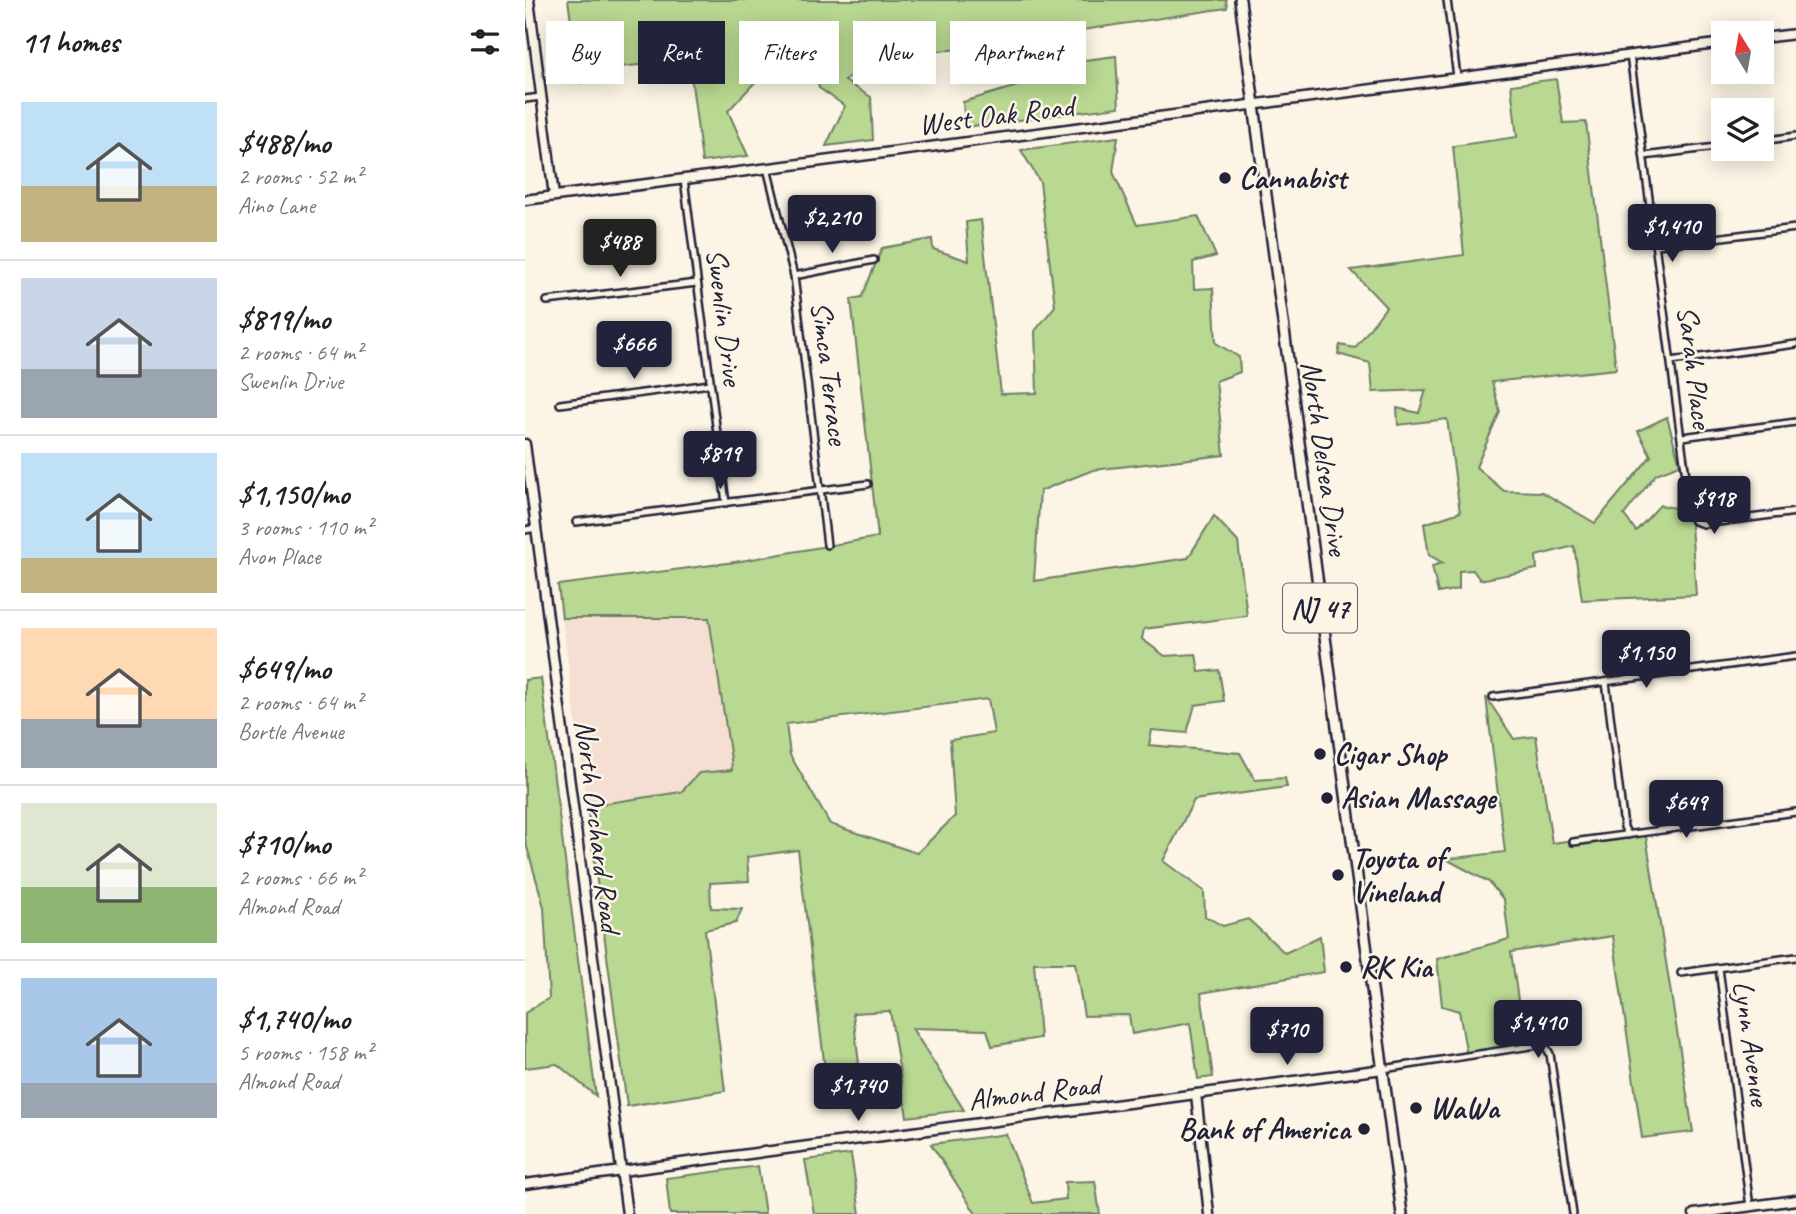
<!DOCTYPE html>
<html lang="en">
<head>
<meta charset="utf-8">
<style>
	body { margin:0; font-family:Caveat,sans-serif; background:#f6f6f6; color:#222; height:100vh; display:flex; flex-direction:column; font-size:26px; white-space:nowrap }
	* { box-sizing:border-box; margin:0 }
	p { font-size:23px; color:#767676 }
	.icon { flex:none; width:38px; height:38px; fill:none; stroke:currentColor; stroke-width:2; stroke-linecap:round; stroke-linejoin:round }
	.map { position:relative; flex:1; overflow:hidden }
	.sheet { display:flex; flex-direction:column; background:#fff; width:525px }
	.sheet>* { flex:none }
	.banner { position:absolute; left:21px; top:21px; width:665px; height:63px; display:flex; gap:14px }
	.needle { width:46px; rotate:349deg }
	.controls { position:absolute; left:1186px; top:21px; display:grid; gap:14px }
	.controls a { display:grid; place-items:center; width:63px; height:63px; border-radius:0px; background:#fff; box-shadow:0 4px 18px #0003; font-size:35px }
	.price { position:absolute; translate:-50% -60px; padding:0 16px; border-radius:7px; background:#22223b; color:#fff; font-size:23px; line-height:46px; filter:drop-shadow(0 2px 4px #0008) }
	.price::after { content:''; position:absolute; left:50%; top:42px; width:21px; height:16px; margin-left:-10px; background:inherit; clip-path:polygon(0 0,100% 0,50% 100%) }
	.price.selected { background:#222; color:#fff }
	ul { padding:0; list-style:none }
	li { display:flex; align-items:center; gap:21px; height:175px; padding:0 21px }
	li+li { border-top:2px solid #e0e0e0 }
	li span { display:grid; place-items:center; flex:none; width:196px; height:140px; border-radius:0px; color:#555 }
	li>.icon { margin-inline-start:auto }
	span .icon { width:84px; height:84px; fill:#fffc; stroke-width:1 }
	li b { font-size:30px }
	h2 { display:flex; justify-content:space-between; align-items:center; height:84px; padding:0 21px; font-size:30px }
	.tag { padding:0 24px; border-radius:0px; background:#fff; box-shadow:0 4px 18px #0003; font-size:24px; line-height:63px }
	.tag.selected { background:#22223b; color:#fff }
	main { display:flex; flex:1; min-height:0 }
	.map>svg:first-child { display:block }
	.built { fill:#f5dfd2 }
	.green { fill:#b9d891; stroke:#6e7d66; stroke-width:2; fill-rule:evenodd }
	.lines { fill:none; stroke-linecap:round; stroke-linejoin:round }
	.street-casing { stroke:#22223b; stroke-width:10 }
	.secondary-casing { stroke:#22223b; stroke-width:13 }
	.primary-casing { stroke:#22223b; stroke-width:14 }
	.street { stroke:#fcf5e5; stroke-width:5 }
	.secondary { stroke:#fcf5e5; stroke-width:8 }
	.primary { stroke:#fcf5e5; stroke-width:9 }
	.poi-dot { fill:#22223b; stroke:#fcf5e5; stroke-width:2.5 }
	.labels { text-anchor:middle; stroke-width:5; stroke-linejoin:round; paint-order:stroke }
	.shield { fill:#fcf5e5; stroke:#63616e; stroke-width:2 }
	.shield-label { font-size:28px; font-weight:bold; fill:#22223b }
	.street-label { font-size:30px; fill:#22223b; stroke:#fcf5e5 }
	.poi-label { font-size:30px; font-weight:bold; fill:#22223b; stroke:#fcf5e5; text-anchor:start }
</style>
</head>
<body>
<main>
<section class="sheet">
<h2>11 homes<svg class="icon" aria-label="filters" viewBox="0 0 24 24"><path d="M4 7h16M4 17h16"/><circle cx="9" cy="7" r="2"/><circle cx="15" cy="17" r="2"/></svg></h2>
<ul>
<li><span style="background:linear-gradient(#bfe0f5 60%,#c2b280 0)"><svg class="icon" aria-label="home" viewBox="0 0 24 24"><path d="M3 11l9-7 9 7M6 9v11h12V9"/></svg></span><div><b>$488/mo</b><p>2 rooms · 52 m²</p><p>Aino Lane</p></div></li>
<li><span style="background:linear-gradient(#c9d6e8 65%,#9aa5b1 0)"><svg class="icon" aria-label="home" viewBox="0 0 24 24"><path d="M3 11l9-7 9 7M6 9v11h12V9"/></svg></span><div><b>$819/mo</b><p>2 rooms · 64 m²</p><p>Swenlin Drive</p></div></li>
<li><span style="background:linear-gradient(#bfe0f5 75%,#c2b280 0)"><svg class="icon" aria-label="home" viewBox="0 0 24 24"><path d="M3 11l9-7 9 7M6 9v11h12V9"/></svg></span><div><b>$1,150/mo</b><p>3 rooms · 110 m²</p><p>Avon Place</p></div></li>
<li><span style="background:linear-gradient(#ffd9b3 65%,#9aa5b1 0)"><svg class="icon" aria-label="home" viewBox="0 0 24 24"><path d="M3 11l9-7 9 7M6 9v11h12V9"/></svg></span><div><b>$649/mo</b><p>2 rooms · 64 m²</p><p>Bortle Avenue</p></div></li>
<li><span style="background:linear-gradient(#dfe7d0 60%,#8fb573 0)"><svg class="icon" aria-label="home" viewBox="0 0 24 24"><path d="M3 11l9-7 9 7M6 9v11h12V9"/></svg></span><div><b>$710/mo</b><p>2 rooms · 66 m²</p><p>Almond Road</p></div></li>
<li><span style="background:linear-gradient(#a9c7e8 75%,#9aa5b1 0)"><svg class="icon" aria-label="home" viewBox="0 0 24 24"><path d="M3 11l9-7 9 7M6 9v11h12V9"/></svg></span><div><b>$1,740/mo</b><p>5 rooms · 158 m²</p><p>Almond Road</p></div></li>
</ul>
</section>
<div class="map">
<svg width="1271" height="1214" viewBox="0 0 1271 1214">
	<rect width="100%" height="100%" fill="#fcf5e5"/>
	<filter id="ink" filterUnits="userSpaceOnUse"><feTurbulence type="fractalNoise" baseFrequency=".0143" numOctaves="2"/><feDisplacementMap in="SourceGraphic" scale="14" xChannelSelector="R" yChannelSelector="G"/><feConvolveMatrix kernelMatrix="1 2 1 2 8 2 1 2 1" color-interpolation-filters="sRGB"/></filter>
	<g filter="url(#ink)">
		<path class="built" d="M37 618H184L207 770 174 773 156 792 62 806Z"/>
		<path class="green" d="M43 0H701L702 8 512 37 515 66 591 56 594 107 440 127 438 102 499 84 491 45 344 56 320 81 346 97 348 140 301 146 320 106 294 88 286 46H264L203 111 223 156 177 162 164 60 84 68 55 83Z
			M1031 79 1038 123 1061 122 1091 369 967 382 975 412 951 467 979 491 1017 492 1070 523 1126 456 1113 431 1142 417 1155 465 1131 474 1099 515 1111 531 1135 505 1165 511 1171 595 1057 600 1049 546 1011 556 1012 569 955 580 948 570 934 571V589L913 593 907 566 918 563 904 555 899 524 935 512 922 419 873 425 872 408 894 413 901 390 848 392 845 363 813 354 815 345 830 348 861 307 826 270 939 255 928 146 992 137 986 85Z
			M593 137 588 172 612 225 673 216 691 256 668 262 669 289 688 288 691 343 714 357 715 372 691 381 699 455 568 470 515 491 509 581 663 558 689 516 713 542 722 616 619 629 617 639 640 656 671 654 674 672 694 670 699 701 670 705 662 733 627 730 624 745 715 753 730 780 760 778 762 787 669 800 638 861 679 891 680 916 698 926 723 919 760 953 795 936 799 972 676 993 688 1077 673 1079 665 1023 607 1034 604 1015 559 1016 550 963H509L515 1038 467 1046 462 1030 387 1028 439 1110 382 1117 365 1011 328 1013 334 1064 300 1069 273 850 222 857 224 881 185 883 186 908 217 909 211 923 180 930 200 1091 102 1106 62 806 156 792 174 773 207 770 206 759 184 618H37L33 585 210 562 353 537 326 299 337 297 357 248 407 239 408 249 444 261 441 222 456 220 476 394 512 393 510 331 530 306 515 182 496 150ZM463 699 469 733 425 740 430 816 392 853 305 824 265 755 261 724Z
			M16 678 71 1096 32 1064 0 1068V1013L24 998 19 907 0 840V680Z
			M961 697 989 739 1011 736 1027 843 1120 830 1168 1132 1117 1138 1088 936 986 952 1000 1048 942 1056 934 1011 917 1006 912 959 984 939 979 900 964 882 921 859 980 852Z
			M481 1134 508 1203 541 1199 540 1182 570 1181 575 1214H451L406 1144Z
			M326 1154 335 1214H289L280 1160Z
			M233 1166 240 1214H145L141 1178Z"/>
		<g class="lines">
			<g class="street-casing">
				<path id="street" d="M922 0 932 77
					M1105 55 1166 514 1169 521 1178 524 1271 512
					M0 99 16 97
					M1237 141 1271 136
					M1119 156 1199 146
					M242 168 269 276 302 545
					M159 179 201 503
					M1132 245 1271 228
					M269 276 349 260
					M22 301 172 283
					M1146 361 1271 344
					M35 404 185 384
					M1157 437 1271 422
					M51 522 343 484
					M0 530 11 528
					M1081 682 1099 827 1103 835
					M968 697 1271 656
					M1048 842 1271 812
					M1194 968 1225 1207
					M1156 973 1271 957
					M858 1069 1012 1045 1021 1047 1025 1054 1048 1214"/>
			</g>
			<g class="secondary-casing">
				<path id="secondary" d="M4 0 29 196
					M1237 38 1271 34
					M0 200 1199 43
					M0 444 102 1214
					M671 1094 684 1214
					M0 1184 858 1069
					M1169 1214 1271 1200"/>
			</g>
			<g class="primary-casing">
				<path id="primary" d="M715 0 877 1214"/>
			</g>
			<use href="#street" class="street"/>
			<use href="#secondary" class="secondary"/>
			<use href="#primary" class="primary"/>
		</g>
	</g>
	<g class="poi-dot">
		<circle cx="700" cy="178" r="7"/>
		<circle cx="795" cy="754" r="7"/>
		<circle cx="802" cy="798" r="7"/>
		<circle cx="813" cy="875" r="7"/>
		<circle cx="821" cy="967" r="7"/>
		<circle cx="891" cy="1108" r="7"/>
		<circle cx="839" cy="1129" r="7"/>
	</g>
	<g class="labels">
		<rect class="shield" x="758" y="583.5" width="74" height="49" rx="5"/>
		<g class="shield-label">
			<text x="795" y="618">NJ 47</text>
		</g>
		<g class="street-label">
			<text transform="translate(471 115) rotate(-7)" y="10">West Oak Road</text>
			<text transform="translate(200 317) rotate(83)" y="10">Swenlin Drive</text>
			<text transform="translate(1170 367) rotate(83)" y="10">Sarah Place</text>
			<text transform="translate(305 373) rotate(83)" y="10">Simca Terrace</text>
			<text transform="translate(800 458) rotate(82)" y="10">North Delsea Drive</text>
			<text transform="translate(73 826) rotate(83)" y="10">North Orchard Road</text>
			<text transform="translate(1227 1043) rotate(82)" y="10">Lynn Avenue</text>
			<text transform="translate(509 1092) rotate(-7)" y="10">Almond Road</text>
		</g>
		<g class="poi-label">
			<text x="714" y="188">Cannabist</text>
			<text x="809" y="764">Cigar Shop</text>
			<text x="816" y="808">Asian Massage</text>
			<text x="827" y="868">Toyota of<tspan x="827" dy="34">Vineland</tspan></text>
			<text x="835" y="977">RK Kia</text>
			<text x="905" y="1118">WaWa</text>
			<text x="825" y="1139" text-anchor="end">Bank of America</text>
		</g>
	</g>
</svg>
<div class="controls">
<a><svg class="needle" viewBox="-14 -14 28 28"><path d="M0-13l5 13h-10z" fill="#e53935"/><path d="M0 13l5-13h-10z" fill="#767676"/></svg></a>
<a><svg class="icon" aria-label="layers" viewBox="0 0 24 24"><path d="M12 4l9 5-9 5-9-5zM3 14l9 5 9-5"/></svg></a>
</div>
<b class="price" style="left:307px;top:255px">$2,210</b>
<b class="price" style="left:1147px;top:264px">$1,410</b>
<b class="price selected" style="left:95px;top:279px">$488</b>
<b class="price" style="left:109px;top:381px">$666</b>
<b class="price" style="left:195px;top:491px">$819</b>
<b class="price" style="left:1189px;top:536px">$918</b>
<b class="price" style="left:1121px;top:690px">$1,150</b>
<b class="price" style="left:1161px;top:840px">$649</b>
<b class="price" style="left:1013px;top:1060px">$1,410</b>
<b class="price" style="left:762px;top:1067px">$710</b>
<b class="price" style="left:333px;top:1123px">$1,740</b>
<div class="banner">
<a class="tag">Buy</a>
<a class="tag selected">Rent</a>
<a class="tag">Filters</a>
<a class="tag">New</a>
<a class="tag">Apartment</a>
</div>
</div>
</main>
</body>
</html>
